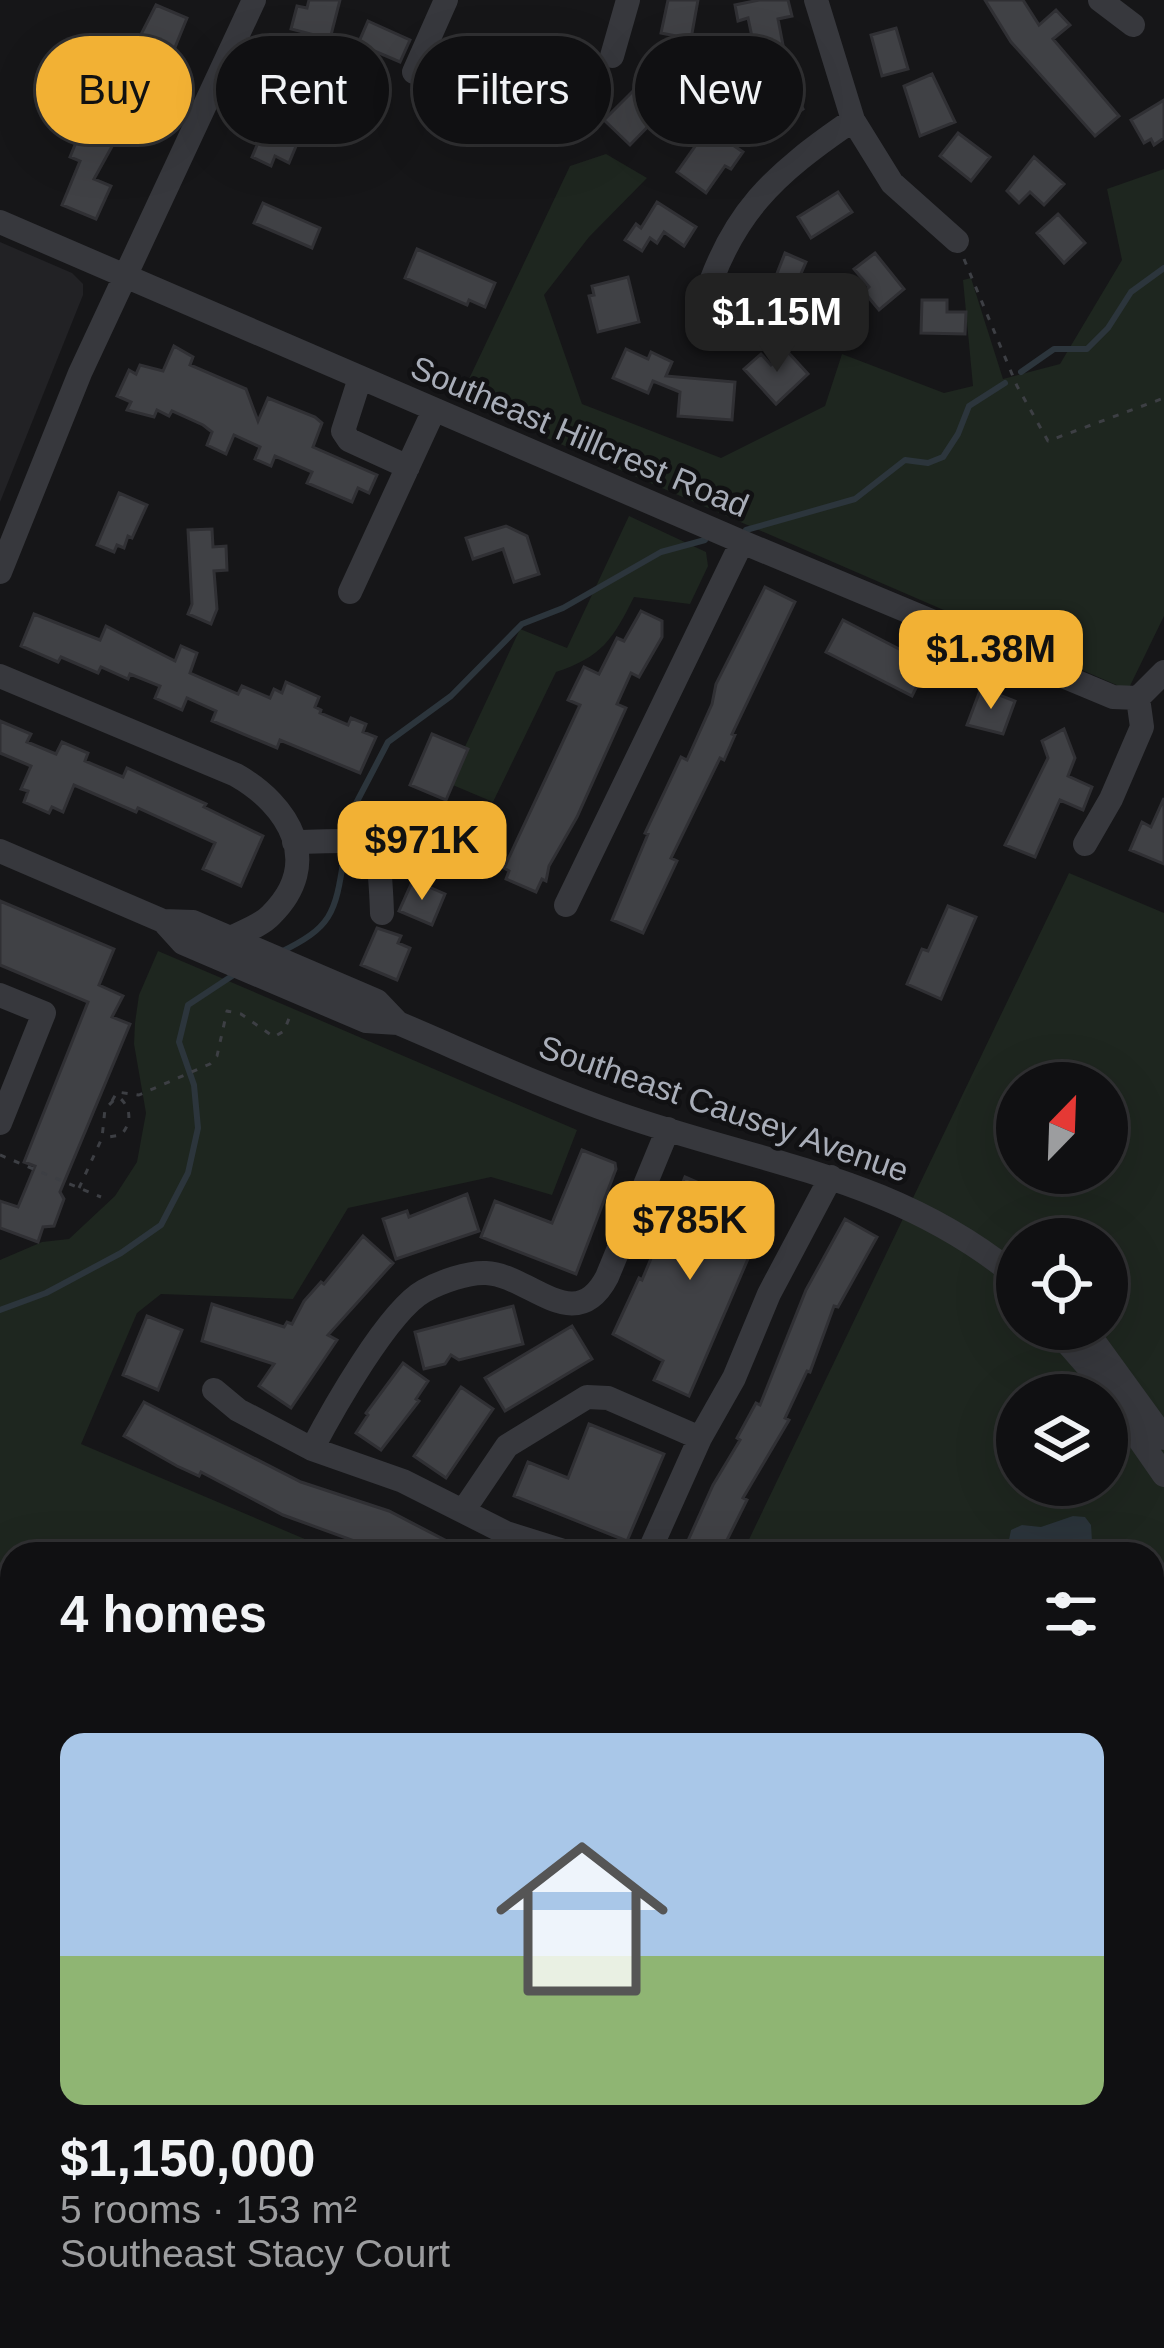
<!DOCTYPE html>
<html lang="en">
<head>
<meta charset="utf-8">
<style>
	body { margin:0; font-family:Helvetica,sans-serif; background:#1e1e20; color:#f1f3f6; height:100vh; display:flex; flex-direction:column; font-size:45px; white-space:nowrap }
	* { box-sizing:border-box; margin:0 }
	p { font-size:39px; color:#9c9d9f }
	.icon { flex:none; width:66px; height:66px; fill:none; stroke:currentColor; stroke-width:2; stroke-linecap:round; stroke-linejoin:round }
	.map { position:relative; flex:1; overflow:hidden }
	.panel { position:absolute; left:0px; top:1542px; width:1164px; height:807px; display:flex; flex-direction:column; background:#101012; border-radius:36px 36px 0 0; box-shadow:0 12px 48px #0002,0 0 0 3px #303032 }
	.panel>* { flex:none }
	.top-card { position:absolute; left:36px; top:36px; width:1092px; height:108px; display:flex; gap:24px }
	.needle { width:78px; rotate:23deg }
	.buttons { position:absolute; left:996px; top:1062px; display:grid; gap:24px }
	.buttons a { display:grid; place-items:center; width:132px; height:132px; border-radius:50%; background:#101012; box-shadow:0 12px 48px #0002,0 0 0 3px #303032; font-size:60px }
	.price { position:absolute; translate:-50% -102px; padding:0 27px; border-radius:24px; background:#f2b134; color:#111; font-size:39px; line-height:78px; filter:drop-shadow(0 3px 6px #0008) }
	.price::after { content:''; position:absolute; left:50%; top:72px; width:36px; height:27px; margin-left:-18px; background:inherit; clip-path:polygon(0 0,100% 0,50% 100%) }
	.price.selected { background:#222; color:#fff }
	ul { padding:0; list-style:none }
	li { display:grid; align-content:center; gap:24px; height:636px; padding:0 60px }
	li span { display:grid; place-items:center; height:372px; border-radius:24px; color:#555 }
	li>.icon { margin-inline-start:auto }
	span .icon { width:216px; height:216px; fill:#fffc; stroke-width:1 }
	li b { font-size:51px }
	h2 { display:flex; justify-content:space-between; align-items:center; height:144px; padding:0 60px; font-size:51px }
	.tag { padding:0 42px; border-radius:54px; background:#101012; box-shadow:0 12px 48px #0002,0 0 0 3px #303032; font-size:42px; line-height:108px }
	.tag.selected { background:#f2b134; color:#111 }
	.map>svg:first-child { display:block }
	.built { fill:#222225 }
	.green { fill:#1e261f; fill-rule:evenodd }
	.water { fill:#2c353c }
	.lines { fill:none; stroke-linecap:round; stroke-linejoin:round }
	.stream { stroke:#2c353c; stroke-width:6 }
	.building { fill:#404145; stroke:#303034; stroke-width:3 }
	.path { stroke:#3d3f44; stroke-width:3; stroke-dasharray:6 9; stroke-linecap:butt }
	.minor { stroke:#37383d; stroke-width:24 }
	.labels { text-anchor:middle; stroke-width:9; stroke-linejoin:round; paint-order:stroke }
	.street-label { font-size:33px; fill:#a8adb8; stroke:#111113 }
</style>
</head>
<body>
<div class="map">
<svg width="1164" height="2348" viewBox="0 0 1164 2348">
	<rect width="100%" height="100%" fill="#161618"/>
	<path class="built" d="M0 242 72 273 83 284V295L0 502Z"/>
	<path class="green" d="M606 154 647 178 589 237 544 295 582 404 721 458 825 406 842 354 944 393 973 386 963 280 971 278 1003 379 1060 364 1122 260 1107 189 1164 169V616L1128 690 459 400 570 166Z
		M629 516 706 552 708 566 690 604 634 597C613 639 602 657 556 672L493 802 448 783 520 629 567 648Z
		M1069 873 1164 913V1901L1152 1896V1554H742ZM1017 1083H1107V1173H1017ZM1017 1239H1107V1329H1017ZM1017 1395H1107V1485H1017Z
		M158 951 577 1130 552 1195 491 1177 348 1208 293 1299 161 1294 137 1313 81 1444 340 1554H12V2033L0 2028V1260L42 1242 69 1239 115 1196 137 1162 146 1113 134 1044 135 1023 139 995Z
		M570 2337H877L868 2348H575Z"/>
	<path class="water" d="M1073 1516 1085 1517 1091 1525 1092 1541 1083 1552 1006 1554 1011 1530 1022 1525 1041 1527Z"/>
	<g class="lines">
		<path class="stream" d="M1021 372 1054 349H1087L1108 328 1131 292 1164 268
			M746 530 855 499 905 460 928 463 943 457 958 434 969 406 1005 383
			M348 827 351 813 388 742 451 696 522 624 563 608 661 552 705 540
			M279 953C332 927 335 915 344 857
			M0 1310 46 1293 121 1253 161 1225 188 1173 198 1128 194 1085 179 1042 188 1005 235 974
			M1152 1737 1164 1717
			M753 2348 763 2337"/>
	</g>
	<path class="building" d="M309 0H340L330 39 291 29 297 6 307 8Z
		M668 0H698L691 39 661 33Z
		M759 0H788L792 16 778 19 783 45 755 51 748 18 738 21 735 5Z
		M985 0H1023L1039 25 1056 10 1070 25 1053 39 1119 116 1095 136 1011 42Z
		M156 5 187 18 169 62 148 53 131 93 136 95 126 121 94 179 111 186 96 219 62 205 80 161 70 157 112 56 127 62Z
		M368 21 410 40 400 62 358 44Z
		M896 28 908 69 882 76 871 35Z
		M464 41 505 58 483 108 453 95 466 64 456 60Z
		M303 57 319 64 310 87 317 90 312 108 289 163 275 156 271 166 252 157 260 138 269 142 285 105 279 102Z
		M550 58 554 63 559 59 590 96 561 121 525 80Z
		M932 74 955 122 920 136 904 86Z
		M643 81 668 106 630 145 604 120Z
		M790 85 803 109 765 135 750 113Z
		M1164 100V138L1154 145 1151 139 1144 143 1131 120Z
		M708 128 743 152 731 169 725 166 706 193 677 172Z
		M958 133 990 157 971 181 940 156Z
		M1034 157 1064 184 1044 205 1030 192 1019 203 1007 191Z
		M838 192 852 212 811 238 798 217Z
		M657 202 696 227 684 246 664 232 657 243 650 238 642 251 625 240 636 224 641 228Z
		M263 203 320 228 312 248 254 223Z
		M1058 214 1085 243 1064 263 1037 233Z
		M417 249 495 283 485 307 469 300 467 305 405 278Z
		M785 253 806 262 800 276 815 282 801 318 765 304Z
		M875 253 904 289 879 310 864 292 869 287 854 269Z
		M628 277 639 322 598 332 589 296 594 295 592 286Z
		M922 300H947V312H966L965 334 921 333Z
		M174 346 193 357 190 365 246 389 258 421 268 398 315 417 322 423 313 447 377 475 369 493 358 488 352 502 307 483 312 472 275 456 271 466 255 459 260 447 234 435 226 454 207 445 212 432 203 425 172 411 169 416 157 410 154 417 127 410 131 402 117 396 129 370 136 374 140 365 163 371Z
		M626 349 648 359 651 352 672 362 666 376 735 382 732 420 678 416 680 392 653 381 648 393 613 378Z
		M787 351 808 374 776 404 744 369 761 354 771 365Z
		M119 493 147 505 132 538 128 536 124 548 117 545 114 552 97 545Z
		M506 526 527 536 539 574 514 582 503 549 473 559 466 538Z
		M212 529 213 547 226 546 227 570 214 571 217 609 211 624 188 614 192 604 188 530Z
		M765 587 795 602 732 734 735 735 724 760 720 758 671 858 677 861 643 933 612 920 648 834 645 833 681 757 687 760 712 704 716 684Z
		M641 611 662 621V637L639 677 631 673 617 704 626 708 577 817 549 866 546 881 542 879 536 892 506 879 509 871 504 868 580 705 568 700 584 667 599 674 617 638 624 641Z
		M34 614 100 640 106 626 175 661 181 646 197 653 190 673 238 694 242 686 270 698 274 689 282 693 286 682 319 697 315 707 321 710 320 713 348 725 351 718 366 724 363 732 376 737 360 773 280 740 277 748 212 721 216 711 187 698 182 710 155 698 160 686 130 674 128 679 101 667 98 673 61 657 58 662 21 646Z
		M843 620 928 664 912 696 826 652Z
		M981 688 1015 701 1003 734 967 725Z
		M0 721 31 734 27 742 56 754 62 742 88 753 85 761 123 777 127 768 206 804 204 807 263 836 241 886 203 869 215 843 138 808 136 812 74 785 63 812 52 807 49 813 24 802 28 791 21 789 31 766 0 753Z
		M1064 729 1075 758 1068 776 1092 787 1083 810 1060 800 1035 857 1005 845 1048 758 1042 741Z
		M432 734 468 749 446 800 410 785Z
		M1164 798V864L1130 850 1142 822 1151 827Z
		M453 809 465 851 438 861 423 821Z
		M413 880 445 894 432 925 399 911Z
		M0 901 114 949 99 985 123 996 112 1017 130 1024 60 1192 64 1199 54 1226 43 1227 38 1242 0 1228V1201L18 1207 35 1166 24 1162 88 1002 0 965Z
		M948 906 976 917 941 999 907 984 922 949 928 951Z
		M377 928 401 936 398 943 410 948 397 980 361 965Z
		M582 1150 615 1163 616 1169 576 1274 481 1237 495 1201 552 1223Z
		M685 1177 713 1189 711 1193 766 1217 689 1396 654 1380 663 1361 613 1334 639 1278 642 1280Z
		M467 1194 479 1231 396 1259 383 1219 407 1211 409 1217Z
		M845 1219 877 1237 838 1307 834 1306 810 1372 807 1371 785 1418 789 1420 743 1498 747 1500 720 1554H682L713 1485 740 1440 737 1438 756 1403 760 1405 806 1290Z
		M363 1236 393 1263 328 1335 337 1340 291 1408 259 1386 274 1364 202 1341 212 1304 284 1327 287 1322 292 1324 304 1301 321 1282 324 1284Z
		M513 1306 523 1344 459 1360 451 1355 445 1364 424 1369 415 1332Z
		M147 1316 182 1330 158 1390 123 1375Z
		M572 1326 592 1359 505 1411 485 1378Z
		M403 1363 428 1381 416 1399 419 1401 381 1450 356 1433 368 1415 366 1413Z
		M461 1387 493 1409 446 1478 414 1456Z
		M144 1402 301 1482 389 1511 472 1554H390L283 1515 201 1472 199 1476 177 1466 124 1436Z
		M589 1424 664 1454 627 1541 514 1496 528 1462 568 1478Z"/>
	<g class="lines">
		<path class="path" d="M964 259 1017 386 1048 441 1164 398
			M112 1101 117 1092 139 1095 210 1064 217 1056 227 1011 241 1014 274 1037 284 1031 292 1011
			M0 1155 101 1197
			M79 1188 102 1138 105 1109 116 1098 121 1099C132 1110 131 1124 121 1135L102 1138
			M1152 1881 1164 1886
			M836 2348 848 2337"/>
		<path class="minor" d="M816 0 853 120 892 183 957 241
			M1100 0 1133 25
			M612 56 628 0
			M414 72 446 0
			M0 222 742 542 1113 697 1138 698
			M702 309C729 214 774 174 853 120
			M360 378 343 431 349 440 408 467
			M0 572 80 373 254 0
			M350 592 434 410
			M0 676 236 775C289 805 324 863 271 915 262 925 243 932 230 938
			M294 842C374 842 379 826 382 913
			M1085 844 1111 799 1142 727 1138 698 1164 672
			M0 851 163 921 193 922 377 1001 398 1023
			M566 905 742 542
			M163 921 183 943 366 1021 398 1023C471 1054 544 1088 619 1114 762 1164 896 1177 1017 1277
			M0 995 44 1013 0 1123
			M1055 1329 1091 1370 1164 1475
			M1085 1329 1164 1438
			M214 1390 238 1410 312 1449 403 1481 506 1533 573 1554
			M312 1449C332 1411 388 1311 424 1291 440 1282 468 1272 486 1273 530 1275 575 1338 607 1277L668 1129
			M463 1511 507 1446 587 1397 608 1398 700 1438
			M648 1554 700 1438 734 1378 769 1294 831 1177
			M1152 2054 1164 2022
			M0 2061 12 2066
			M1152 2331 1164 2297
			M517 2337 523 2348
			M542 2337 549 2348
			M1027 2348 1031 2337"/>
	</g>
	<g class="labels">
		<g class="street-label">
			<text transform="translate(580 436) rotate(23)" y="12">Southeast Hillcrest Road</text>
			<text transform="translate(724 1108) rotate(19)" y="12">Southeast Causey Avenue</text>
		</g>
	</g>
</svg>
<div class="buttons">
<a><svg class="needle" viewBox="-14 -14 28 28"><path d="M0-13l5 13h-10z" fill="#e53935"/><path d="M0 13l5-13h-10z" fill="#9c9d9f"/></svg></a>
<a><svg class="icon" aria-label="locate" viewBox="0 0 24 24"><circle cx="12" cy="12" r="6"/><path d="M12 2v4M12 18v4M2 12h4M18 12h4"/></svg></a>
<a><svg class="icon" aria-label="layers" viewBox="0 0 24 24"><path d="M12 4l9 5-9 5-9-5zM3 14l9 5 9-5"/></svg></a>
</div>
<b class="price selected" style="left:777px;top:375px">$1.15M</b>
<b class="price" style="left:991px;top:712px">$1.38M</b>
<b class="price" style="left:422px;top:903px">$971K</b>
<b class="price" style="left:690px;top:1283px">$785K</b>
<div class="top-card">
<a class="tag selected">Buy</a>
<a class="tag">Rent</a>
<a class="tag">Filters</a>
<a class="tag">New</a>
</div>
<section class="panel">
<h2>4 homes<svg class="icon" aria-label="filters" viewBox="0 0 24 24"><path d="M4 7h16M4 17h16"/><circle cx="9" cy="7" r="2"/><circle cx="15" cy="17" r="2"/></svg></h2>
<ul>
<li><span style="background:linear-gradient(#a9c7e8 60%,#8fb573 0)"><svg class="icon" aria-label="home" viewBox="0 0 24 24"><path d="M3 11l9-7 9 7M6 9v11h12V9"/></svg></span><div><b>$1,150,000</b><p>5 rooms · 153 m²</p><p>Southeast Stacy Court</p></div></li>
</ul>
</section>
</div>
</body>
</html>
